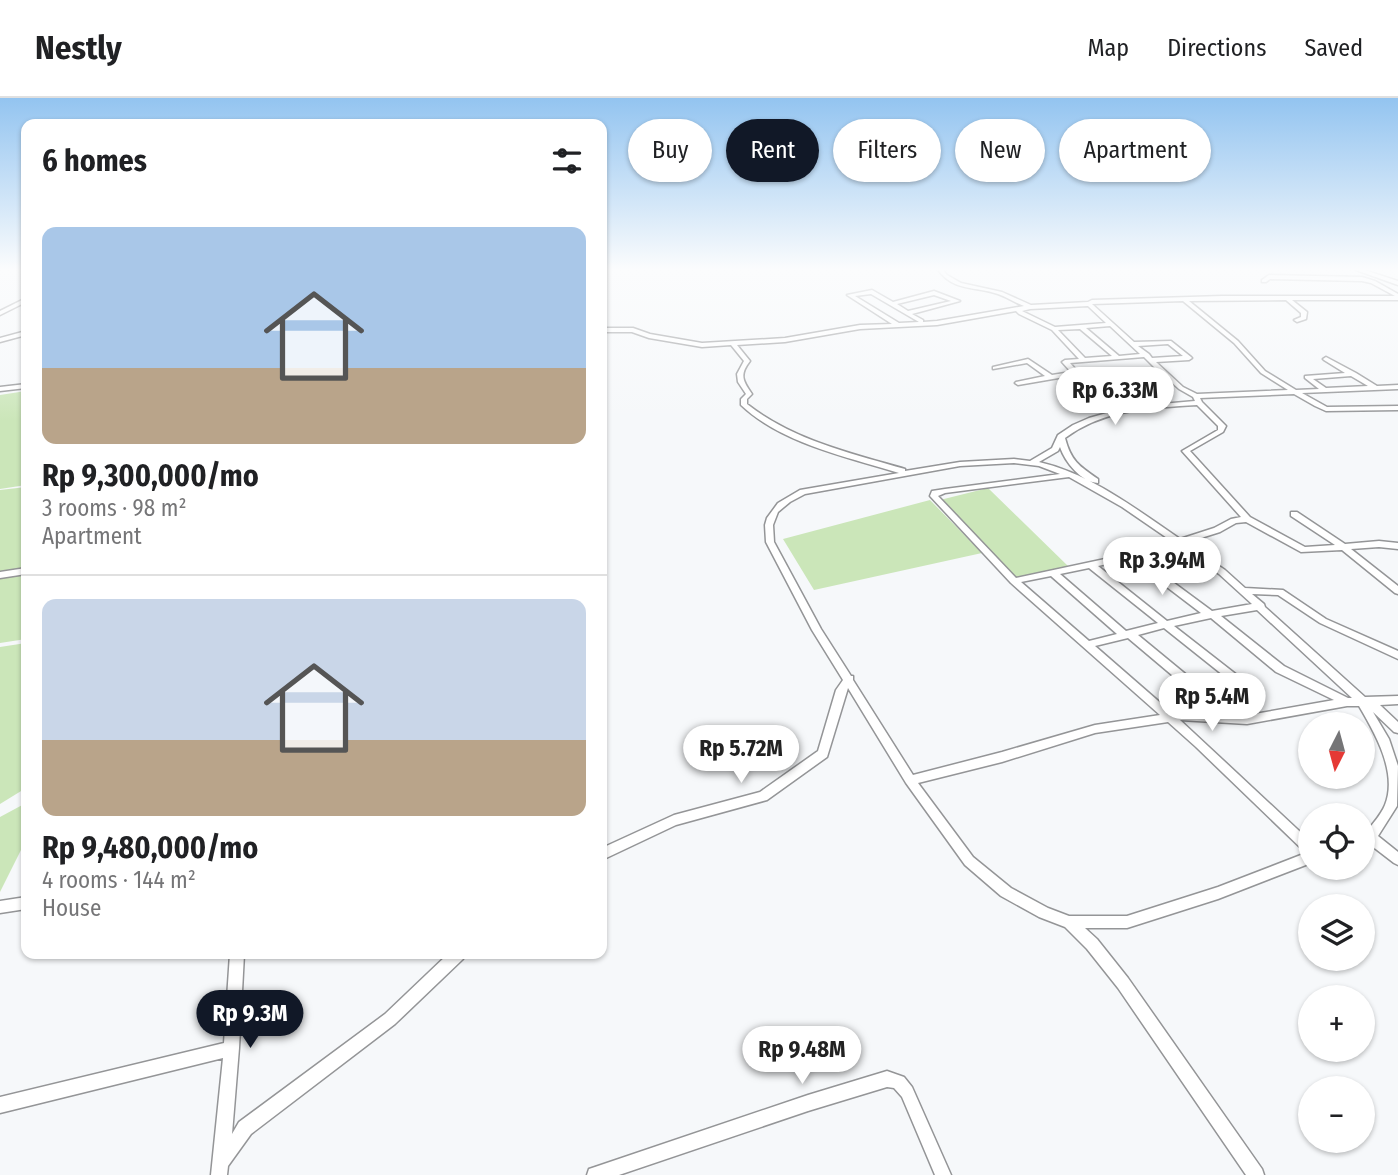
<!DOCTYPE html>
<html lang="en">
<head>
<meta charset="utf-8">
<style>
	body { margin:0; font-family:"Fira Sans Condensed",sans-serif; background:#f6f6f6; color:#202124; height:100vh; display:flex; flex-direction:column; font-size:26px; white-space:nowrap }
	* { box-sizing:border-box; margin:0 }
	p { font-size:23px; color:#757577 }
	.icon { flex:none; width:38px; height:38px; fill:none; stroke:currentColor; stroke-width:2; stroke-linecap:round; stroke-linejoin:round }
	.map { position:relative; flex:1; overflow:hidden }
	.details { position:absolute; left:21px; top:21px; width:586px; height:840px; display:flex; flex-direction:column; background:#fff; border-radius:14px; box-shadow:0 2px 5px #0004 }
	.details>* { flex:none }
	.hud { position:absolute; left:628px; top:21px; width:663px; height:63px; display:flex; gap:14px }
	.needle { width:46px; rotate:186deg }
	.fabs { position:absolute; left:1298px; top:614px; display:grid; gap:14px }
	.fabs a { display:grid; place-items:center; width:77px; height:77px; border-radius:50%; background:#fff; box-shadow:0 2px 5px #0004; font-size:35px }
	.price { position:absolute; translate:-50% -60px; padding:0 16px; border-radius:24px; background:#fff; color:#222; font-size:23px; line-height:46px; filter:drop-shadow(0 2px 4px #0008) }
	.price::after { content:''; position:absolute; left:50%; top:42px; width:21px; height:16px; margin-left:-10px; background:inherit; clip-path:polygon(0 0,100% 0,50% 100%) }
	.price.current { background:#111827; color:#fff }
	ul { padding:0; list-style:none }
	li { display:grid; align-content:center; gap:14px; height:371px; padding:0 21px }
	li+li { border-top:2px solid #e0e0e0 }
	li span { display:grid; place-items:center; height:217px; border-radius:14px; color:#555 }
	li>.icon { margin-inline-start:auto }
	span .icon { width:126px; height:126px; fill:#fffc; stroke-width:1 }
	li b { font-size:30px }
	h2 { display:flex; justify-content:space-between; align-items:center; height:84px; padding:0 21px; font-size:30px }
	.chip { padding:0 24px; border-radius:32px; background:#fff; box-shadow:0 2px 5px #0004; font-size:24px; line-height:63px }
	.chip.current { background:#111827; color:#fff }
	header { display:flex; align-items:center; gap:42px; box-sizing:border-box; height:98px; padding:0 35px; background:#fff; border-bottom:2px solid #e0e0e0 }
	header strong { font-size:33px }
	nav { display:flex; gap:38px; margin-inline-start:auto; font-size:24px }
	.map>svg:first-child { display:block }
	.green { fill:#cbe6b9 }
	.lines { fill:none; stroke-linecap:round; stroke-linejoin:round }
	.minor-casing { stroke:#949597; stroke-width:3 }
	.minor { fill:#fff; fill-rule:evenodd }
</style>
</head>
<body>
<header>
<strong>Nestly</strong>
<nav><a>Map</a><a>Directions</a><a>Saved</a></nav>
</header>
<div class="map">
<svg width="1398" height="1077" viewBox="0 0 1398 1077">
	<rect width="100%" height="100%" fill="#f6f8fa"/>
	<path class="green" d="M26 293V387L0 391V297Z
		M26 389V541L0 545V392Z
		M988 390 1069 469 1016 480 940 402Z
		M930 402 982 455 814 492 783 441Z
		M26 545V690L0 706V549Z
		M26 705V742L0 794V719Z"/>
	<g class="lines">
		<g class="minor-casing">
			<path id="minor" d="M938 172H943L947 177 961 185 1002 194 1031 207 1088 204 1092 202 1222 198H1395L1371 185 1362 183 1270 181 1266 184H1262V182L1269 177 1362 179 1375 183 1398 196V202H1292L1307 214 1306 221 1297 224 1294 222 1301 219V215L1286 202 1189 203 1238 243 1265 273 1296 292 1319 291 1305 280V278L1345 275 1324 262 1323 261 1326 259 1356 275 1377 288 1398 287V291L1302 295 1327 309 1398 308V312L1326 313 1315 308 1294 296 1200 300 1202 304 1226 328 1223 334 1190 353 1250 419 1305 449 1335 447 1291 418V414H1297L1345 446 1379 443 1398 445V451L1379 449 1351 451 1398 488V496L1395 495 1342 452 1301 454 1246 424 1236 425 1220 434 1185 445 1225 472 1245 490 1283 492 1326 521 1398 553V561L1320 525 1278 497 1252 496 1264 506 1265 509 1365 599 1398 598V606L1380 607 1398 624V635L1394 634 1373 614 1389 641 1398 668 1397 708 1378 738 1398 754V767L1394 765 1368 745 1363 746V736L1366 735C1372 726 1381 717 1385 707 1398 675 1375 635 1359 608H1347L1247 626 1180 622 1311 744V765L1218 801 1127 830H1085L1097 841 1128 880 1262 1071 1264 1077H1246L1118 890 1087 851 1065 829 1039 819 1001 798 965 767 906 685 848 590 827 659 767 702 676 727 602 762V750L674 717 760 694 818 653 836 592 843 582 812 532 766 444 765 427 767 420 778 405 800 392 899 375C847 359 781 345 741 307V301L746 296 738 284 737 276 744 263 731 247 702 249 649 240 632 234H602V230H633L650 236 702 245 785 240 860 227 892 226 847 197 872 192 893 204 934 193 960 203 912 216 923 222V224L937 223 1024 208C1015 205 1007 199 998 196 975 188 955 194 938 172ZM871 196 919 224 899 225 855 198ZM934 197 951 203 908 213 897 206ZM1183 203 1234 245 1261 275 1288 292 1197 296 1183 289 1156 264 1189 262 1192 260 1191 259 1171 243 1134 244 1092 206ZM1088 208 1106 225 1055 229 1022 213 1030 211ZM1016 213 1019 216 1052 232 1079 261 1065 262 1062 264 1071 274 1052 277 1028 261 993 269V271L1027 265 1045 278 1016 284 1015 285 1018 287 1076 277 1087 280 1121 311 1089 320 1073 327 1058 337 1052 350 1030 363 1014 361 960 364 905 373V371C850 355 793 342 747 306V301L752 296C743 283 739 277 750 263L737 247 785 244 860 231 937 227ZM1110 228 1140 256 1119 258 1086 230ZM1080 231 1112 258 1085 260 1058 232ZM1168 246 1183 258 1152 260 1149 256 1138 248ZM1144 259 1157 272 1089 277 1078 274 1070 265ZM1161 275 1179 291 1193 299 1195 303 1128 309 1095 280ZM1351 278 1368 288 1326 290 1313 281ZM1197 307 1218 328V332L1182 353 1241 419 1231 421 1214 430 1180 441C1136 411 1091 376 1039 364L1058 353 1060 349C1065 364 1081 384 1098 385V381C1079 368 1071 363 1065 340 1104 311 1150 310 1197 307ZM1014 365 1039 368 1060 376 945 391 932 393 930 398 1011 485 1160 617 1095 627 1002 654 913 677 853 582V578H851L821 531 774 444 773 427 778 414 790 404 805 396 960 368ZM1069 379 1122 409 1173 444 1161 449 1016 480 938 398 945 395ZM1178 448 1219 476 1252 506 1212 513 1139 459 1166 453ZM1130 461 1201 515 1167 523 1098 468ZM1089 470 1158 525 1126 533 1060 476ZM1051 478 1117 536 1089 543 1021 484ZM1257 512 1352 600H1348L1284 568 1221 518ZM1211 520 1276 574 1334 602 1249 617 1236 607 1243 596 1242 581 1174 528ZM1164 530 1233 585V595L1228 603 1206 593 1138 537ZM1128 540 1198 599 1226 611 1234 617 1181 614 1172 615 1095 548ZM1168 624 1196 649 1306 755 1218 789 1127 818H1069L1048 810 1011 790 973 759 918 685 1002 664 1095 635Z
				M1356 172H1364L1398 183V187Z
				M26 200V204L0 217V213Z
				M26 233V237L0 244V240Z
				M26 286V290L0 293V289Z
				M26 470V476L0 480V474Z
				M26 799V811L0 815V803Z
				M230 856H244L239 950 232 1036 239 1024 385 916 448 856H465L463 861 395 926 251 1036 228 1068 227 1077H211L223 960 0 1015V999L224 945Z
				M887 973 904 979 912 989 951 1077H935L902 999 894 990 887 989 808 1013 619 1077H587L589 1071 595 1069 808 997Z"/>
		</g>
		<use href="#minor" class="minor"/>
	</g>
	<linearGradient id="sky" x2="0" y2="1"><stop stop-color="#93c4f0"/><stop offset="0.53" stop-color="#fbfcfd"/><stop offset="1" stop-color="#fbfcfd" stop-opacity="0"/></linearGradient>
	<rect width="1398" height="323" fill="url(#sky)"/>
</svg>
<div class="fabs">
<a><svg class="needle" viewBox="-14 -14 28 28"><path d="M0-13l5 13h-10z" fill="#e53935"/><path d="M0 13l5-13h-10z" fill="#757577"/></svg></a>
<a><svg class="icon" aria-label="locate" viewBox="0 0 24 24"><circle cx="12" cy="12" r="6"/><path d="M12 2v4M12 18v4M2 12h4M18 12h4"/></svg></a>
<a><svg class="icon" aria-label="layers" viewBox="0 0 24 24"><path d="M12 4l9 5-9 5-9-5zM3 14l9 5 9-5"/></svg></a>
<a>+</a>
<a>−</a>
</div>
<b class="price" style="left:1115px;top:329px">Rp 6.33M</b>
<b class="price" style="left:1162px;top:499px">Rp 3.94M</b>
<b class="price" style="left:1212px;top:635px">Rp 5.4M</b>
<b class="price" style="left:741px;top:687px">Rp 5.72M</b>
<b class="price current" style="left:250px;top:952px">Rp 9.3M</b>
<b class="price" style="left:802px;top:988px">Rp 9.48M</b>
<div class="hud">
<a class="chip">Buy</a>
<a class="chip current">Rent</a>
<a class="chip">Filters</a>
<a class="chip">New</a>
<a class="chip">Apartment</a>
</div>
<section class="details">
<h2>6 homes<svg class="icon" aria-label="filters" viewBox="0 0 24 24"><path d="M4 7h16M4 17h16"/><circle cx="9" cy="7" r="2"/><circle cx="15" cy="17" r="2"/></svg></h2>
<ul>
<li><span style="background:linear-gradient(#a9c7e8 65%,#b9a48a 0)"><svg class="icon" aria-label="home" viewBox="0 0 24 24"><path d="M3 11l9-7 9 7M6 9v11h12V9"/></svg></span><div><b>Rp 9,300,000/mo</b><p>3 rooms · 98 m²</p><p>Apartment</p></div></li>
<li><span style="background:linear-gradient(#c9d6e8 65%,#b9a48a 0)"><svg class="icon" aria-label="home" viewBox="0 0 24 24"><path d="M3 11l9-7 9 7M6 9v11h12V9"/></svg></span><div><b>Rp 9,480,000/mo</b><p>4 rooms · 144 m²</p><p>House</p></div></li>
</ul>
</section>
</div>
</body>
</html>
